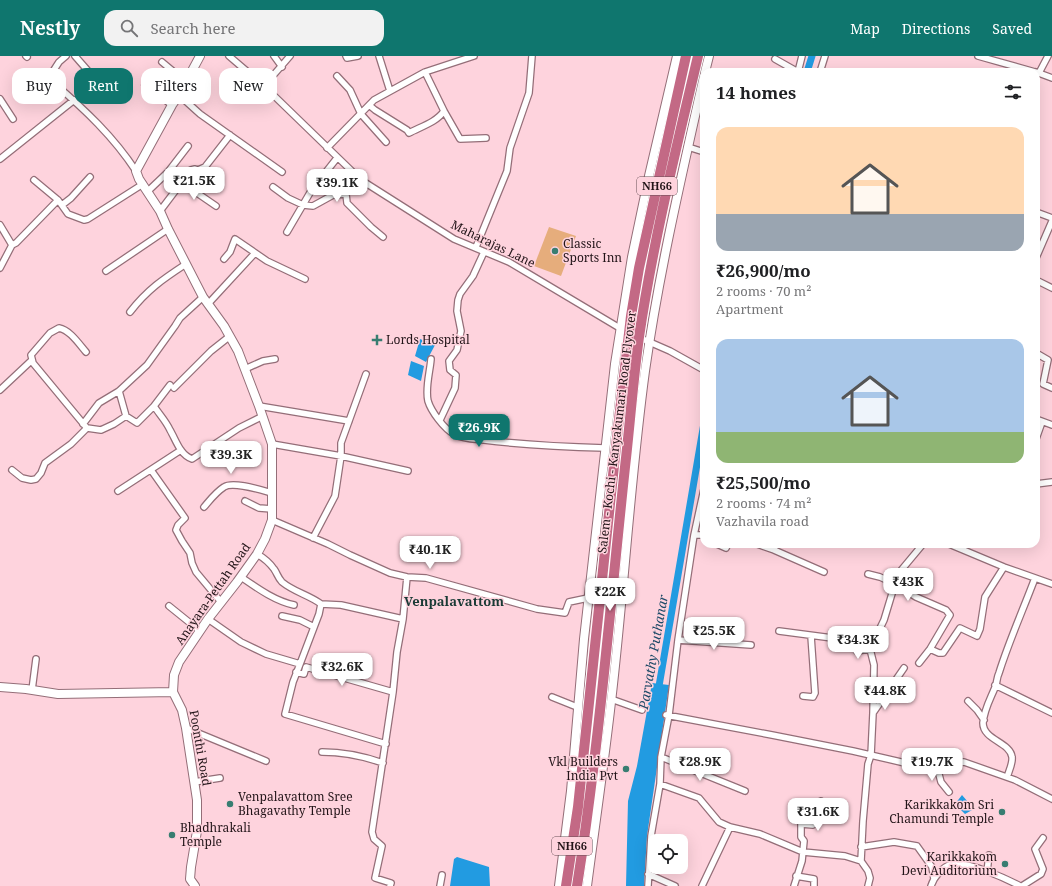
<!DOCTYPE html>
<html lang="en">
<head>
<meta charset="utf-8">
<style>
	body { margin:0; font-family:"Noto Serif",serif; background:#f2f2f2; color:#202124; height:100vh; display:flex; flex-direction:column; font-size:15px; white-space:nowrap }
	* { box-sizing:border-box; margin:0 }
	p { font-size:13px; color:#757577 }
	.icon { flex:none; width:22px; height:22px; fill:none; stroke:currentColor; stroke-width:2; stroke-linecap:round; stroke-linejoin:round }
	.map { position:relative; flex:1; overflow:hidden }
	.details { position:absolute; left:700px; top:12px; width:340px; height:480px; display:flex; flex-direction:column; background:#fff; border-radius:12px; box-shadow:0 4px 16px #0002 }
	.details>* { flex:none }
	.banner { position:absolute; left:12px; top:12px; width:380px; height:36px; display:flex; gap:8px }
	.tools { position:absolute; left:648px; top:778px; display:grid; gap:8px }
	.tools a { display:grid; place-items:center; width:40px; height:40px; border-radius:8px; background:#fff; box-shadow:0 4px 16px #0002; font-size:20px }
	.price { position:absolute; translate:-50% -34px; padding:0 9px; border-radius:8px; background:#fff; color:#222; font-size:13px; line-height:26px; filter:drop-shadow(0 1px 2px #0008) }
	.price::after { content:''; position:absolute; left:50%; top:24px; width:12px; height:9px; margin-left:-6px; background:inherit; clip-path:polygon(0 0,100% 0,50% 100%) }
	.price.selected { background:#0f766e; color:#fff }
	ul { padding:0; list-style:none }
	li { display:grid; align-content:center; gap:8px; height:212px; padding:0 16px }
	li span { display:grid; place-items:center; height:124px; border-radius:12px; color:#555 }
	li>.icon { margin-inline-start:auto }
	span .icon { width:72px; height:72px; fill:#fffc; stroke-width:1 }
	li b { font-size:17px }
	h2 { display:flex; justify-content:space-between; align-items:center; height:48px; padding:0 16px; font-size:17px }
	.pill { padding:0 14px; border-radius:12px; background:#fff; box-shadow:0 4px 16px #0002; font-size:14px; line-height:36px }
	.pill.selected { background:#0f766e; color:#fff }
	header { display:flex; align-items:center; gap:24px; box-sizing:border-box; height:56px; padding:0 20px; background:#0f766e; color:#fff }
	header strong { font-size:19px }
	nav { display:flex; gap:22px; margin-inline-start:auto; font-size:14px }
	.search { width:280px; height:36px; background:#f2f2f2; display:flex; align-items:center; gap:10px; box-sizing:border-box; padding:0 14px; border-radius:12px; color:#757577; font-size:15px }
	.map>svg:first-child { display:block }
	.green { fill:#e6ad7c }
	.water { fill:#229be1 }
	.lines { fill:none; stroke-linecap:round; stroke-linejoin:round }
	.canal { stroke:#229be1; stroke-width:7 }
	.street-casing { stroke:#946e78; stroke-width:8 }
	.secondary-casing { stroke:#946e78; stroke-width:10 }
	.highway-casing { stroke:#fff; stroke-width:12 }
	.street { stroke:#fff; stroke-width:5.5 }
	.secondary { stroke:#fff; stroke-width:8 }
	.highway { stroke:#c36985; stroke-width:10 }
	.poi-dot { fill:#387d71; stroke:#fed3dd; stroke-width:1.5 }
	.labels { text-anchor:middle; stroke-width:3; stroke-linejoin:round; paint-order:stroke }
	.shield { fill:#fed3dd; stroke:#644d53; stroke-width:1 }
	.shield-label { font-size:11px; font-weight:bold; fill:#221418 }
	.street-label { font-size:12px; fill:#221418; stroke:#fed3dd }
	.poi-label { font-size:12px; fill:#221418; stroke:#fed3dd; text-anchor:start }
	.neighbourhood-label { font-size:13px; font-weight:bold; fill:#193a35; stroke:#fed3dd }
	.water-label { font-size:13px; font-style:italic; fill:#1e4a68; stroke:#fed3dd }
</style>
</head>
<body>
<header>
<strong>Nestly</strong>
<div class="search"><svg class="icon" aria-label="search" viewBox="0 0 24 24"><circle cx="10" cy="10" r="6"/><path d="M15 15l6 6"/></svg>Search here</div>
<nav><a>Map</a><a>Directions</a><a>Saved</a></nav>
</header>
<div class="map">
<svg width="1052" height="830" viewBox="0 0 1052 830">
	<rect width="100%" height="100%" fill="#fed3dd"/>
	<path class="green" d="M549 171 576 180 561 220 534 210Z"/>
	<path class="water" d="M420 283 435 289 426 306 415 300Z
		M411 305 424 310 421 325 408 319Z
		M652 627 669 629 647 780 644 830H626L628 745 637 710Z
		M962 739 974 753 965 758 955 748Z
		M457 801 489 811 490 830H450L454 803Z"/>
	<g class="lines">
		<path class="canal" d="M807 16 812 0
			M658 636 704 367"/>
		<g class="street-casing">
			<path id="street" d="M26 0 27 1
				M66 0 59 6 50 20 54 27C85 54 113 80 136 115
				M75 0 96 24
				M229 0 264 30 361 124 454 183 509 206 623 274
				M274 0 282 11
				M346 0 347 2 358 0
				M379 0 390 35
				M978 0 1035 16
				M775 3 798 16
				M162 6 186 26
				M798 16 802 0
				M820 16 825 0
				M1036 16 1052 22
				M1039 17 1048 0
				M337 20 350 34 361 58 386 86
				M145 29 172 49
				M264 30 290 0
				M179 39 200 58 282 116
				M0 43 13 63
				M369 49 375 54 407 74 409 77C420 71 437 66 444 55L425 16
				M444 55 460 83 486 82
				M688 91 704 96
				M327 92 374 44 425 16 474 0
				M0 103 74 44
				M34 124 58 144 68 158 84 164 88 163 143 128
				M181 126 216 150
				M273 131 288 142 303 149 313 150 333 139 346 138 360 123
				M147 136 168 116 188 90
				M346 138 347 147 371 171 383 181
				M62 149 71 142 90 121
				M160 155 191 114 195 113 198 114 205 111 230 79
				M1036 156 1052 162
				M0 169 12 189
				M287 176 311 135 337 102
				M476 191 507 115 510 92 529 37 532 0
				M1036 202 1052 165
				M224 203 230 196 235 183 267 205 305 223
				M0 212 12 189 16 187 58 144
				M106 215 168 173
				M1036 224 1052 232
				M208 248 255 197
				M130 256C147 234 163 223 186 208
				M638 281 670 295 704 314
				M86 296C79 288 70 274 59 272L50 277 31 299 33 307 86 371
				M1036 297 1048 304 1043 328 1052 332
				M431 303C430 316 425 332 428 345 431 355 444 373 454 378 462 383 474 383 484 384 524 389 564 391 605 392
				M245 313 263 305 275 303
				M174 332 211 295 230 280
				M0 334 32 304
				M119 335 126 360
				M154 350 170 329
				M259 350 349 365
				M1036 363 1052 369
				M440 364 455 332 456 319 450 314 449 305 457 294 461 275 457 255 458 244 460 238 473 220 484 196
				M83 368 99 347 119 335 147 309 175 270 180 262 203 241
				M1036 383 1042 366
				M272 388 341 400 408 415
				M12 414 22 422 31 424 36 423 41 417 45 407 71 388 87 372 101 374 114 368 126 360 137 367 154 350C159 358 166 365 170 374 176 384 180 399 192 403L239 372 263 360
				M151 414 185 462 178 469 176 474 182 485 190 497 192 507 196 516 221 546
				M1036 428 1052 426
				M118 435 181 394
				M245 445 259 452 272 453
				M204 451C210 444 216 436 224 431 233 425 261 434 272 437
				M272 464 328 488 350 499 390 517 407 521 426 522 537 553 565 557 569 546 588 542
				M694 479H704
				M313 482 335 440 341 400V387L366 318
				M717 488 726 492 728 488
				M757 488 774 494 776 488
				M949 488 1004 511 1052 528
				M774 494 824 516
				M257 498C264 502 269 506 274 513 277 517 278 522 282 526 294 536 309 539 321 548L319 558 300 608
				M241 521C257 532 275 545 294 549
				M321 548 341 549 403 563
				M169 550 200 575
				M282 560 300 564 314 571
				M208 563 241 586 266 598 300 608 293 626 285 658 386 688
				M779 575 855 585 857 595 870 593 884 564 894 531 897 529 880 521 868 518
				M678 584 751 589
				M870 593 874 609 873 657
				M930 593 939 597H943L960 572 977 580 980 573 985 541 1004 511
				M919 607 930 593 950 559 946 554 916 541 897 529 895 523 898 518 923 488
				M296 616 304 618 306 611 393 636
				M995 629 1052 657
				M32 634 36 603
				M803 640 813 641 815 637 811 580
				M552 641 577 651
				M611 643 642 654
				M968 645 977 654 984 664
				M666 659 772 679 853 695 905 707 964 706 1015 724 1052 743
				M186 672 266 705
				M322 696C344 696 363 700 383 707
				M661 701 745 735
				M936 707 941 726 949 736
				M695 714 704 702
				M1007 721C1009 715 1013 707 1012 701 1010 686 983 684 983 667 984 653 991 642 996 629 997 625 997 621 999 617 1009 585 1023 554 1035 522
				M194 726 220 722
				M660 728 699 742 719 766 730 771 760 778 803 796 845 800 861 805
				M861 791 894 786 917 790 932 811 934 823
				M987 816 989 799
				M648 818 675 830
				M796 820 814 823V830
				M390 830 391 827 375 822 382 790 374 783 372 776 393 636 397 596 403 563 407 521
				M440 830 442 819
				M648 830 651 780 660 728 661 701 669 659 678 584 694 479 704 433
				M702 830 730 771
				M794 830 802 805 804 785 801 781V768L813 769 821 745
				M868 830 870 822 868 815 861 805 863 765 868 708 871 699 873 657 904 612
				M931 830C934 821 942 811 952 808 965 804 1007 823 1020 830
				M1022 830 1041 818 1043 813 1035 793 1043 782"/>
		</g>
		<g class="secondary-casing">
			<path id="secondary" d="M705 16 709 0
				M0 631 26 633 58 638 173 636 182 654 186 672 197 744V775L191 811 190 823 195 830
				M173 636 174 619 179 606 208 563 237 526 257 498 265 483 272 464V388L259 350 238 295 224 270 203 241 168 173 160 155 139 123 136 115 172 49 179 39 200 0
				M559 830 571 735 584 583 615 308 632 201 649 120 677 0
				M587 830C595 769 604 708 611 646 624 536 630 425 645 315 659 216 682 118 704 20"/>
		</g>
		<g class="highway-casing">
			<path id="highway" d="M566 830 578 751 618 372 631 260 639 212 686 0
				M577 830C599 691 610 551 625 411 630 368 633 324 639 281 653 186 676 93 698 0"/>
		</g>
		<use href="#street" class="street"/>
		<use href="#secondary" class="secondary"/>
		<use href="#highway" class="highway"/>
	</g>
	<g class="poi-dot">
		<circle cx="555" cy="195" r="4"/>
		<path d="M375 278h4v4h4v4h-4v4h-4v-4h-4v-4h4z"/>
		<circle cx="626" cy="713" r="4"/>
		<circle cx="230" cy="748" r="4"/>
		<circle cx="1002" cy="756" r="4"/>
		<circle cx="172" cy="779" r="4"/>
		<circle cx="1005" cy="808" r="4"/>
	</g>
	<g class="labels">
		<g class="shield">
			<rect x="637" y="121" width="40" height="18" rx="3"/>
			<rect x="552" y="781" width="40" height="18" rx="3"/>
		</g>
		<g class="shield-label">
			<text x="657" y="134">NH66</text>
			<text x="572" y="794">NH66</text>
		</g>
		<g class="street-label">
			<text transform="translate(493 188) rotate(26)" y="4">Maharajas Lane</text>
			<text transform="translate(617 376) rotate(-83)" y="4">Salem - Kochi - Kanyakumari Road Flyover</text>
			<text transform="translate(213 538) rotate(-55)" y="4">Anayara-Pettah Road</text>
			<text transform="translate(200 692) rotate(80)" y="4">Poonthi Road</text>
		</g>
		<g class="poi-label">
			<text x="563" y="192">Classic<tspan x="563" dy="14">Sports Inn</tspan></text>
			<text x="386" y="288">Lords Hospital</text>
			<text x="618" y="710" text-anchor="end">Vkl Builders<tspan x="618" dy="14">India Pvt</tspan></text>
			<text x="238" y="745">Venpalavattom Sree<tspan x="238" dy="14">Bhagavathy Temple</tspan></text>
			<text x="994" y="753" text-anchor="end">Karikkakom Sri<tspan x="994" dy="14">Chamundi Temple</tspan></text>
			<text x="180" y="776">Bhadhrakali<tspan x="180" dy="14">Temple</tspan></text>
			<text x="997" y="805" text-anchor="end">Karikkakom<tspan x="997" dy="14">Devi Auditorium</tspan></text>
		</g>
		<g class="neighbourhood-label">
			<text x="454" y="550">Venpalavattom</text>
		</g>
		<g class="water-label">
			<text transform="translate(653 596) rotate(-80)" y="5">Parvathy Puthanar</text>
		</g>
	</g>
</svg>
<div class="tools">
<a><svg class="icon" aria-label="locate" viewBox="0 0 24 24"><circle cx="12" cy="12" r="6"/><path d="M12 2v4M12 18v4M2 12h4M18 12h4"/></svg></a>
</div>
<b class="price" style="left:194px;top:145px">₹21.5K</b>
<b class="price" style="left:337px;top:147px">₹39.1K</b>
<b class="price selected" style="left:479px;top:392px">₹26.9K</b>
<b class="price" style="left:231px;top:419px">₹39.3K</b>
<b class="price" style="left:430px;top:514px">₹40.1K</b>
<b class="price" style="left:908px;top:546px">₹43K</b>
<b class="price" style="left:610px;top:556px">₹22K</b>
<b class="price" style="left:714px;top:595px">₹25.5K</b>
<b class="price" style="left:858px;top:604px">₹34.3K</b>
<b class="price" style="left:342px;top:631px">₹32.6K</b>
<b class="price" style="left:885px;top:655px">₹44.8K</b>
<b class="price" style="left:700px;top:726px">₹28.9K</b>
<b class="price" style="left:932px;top:726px">₹19.7K</b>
<b class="price" style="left:818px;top:776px">₹31.6K</b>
<div class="banner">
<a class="pill">Buy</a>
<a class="pill selected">Rent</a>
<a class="pill">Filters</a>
<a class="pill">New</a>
</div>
<section class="details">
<h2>14 homes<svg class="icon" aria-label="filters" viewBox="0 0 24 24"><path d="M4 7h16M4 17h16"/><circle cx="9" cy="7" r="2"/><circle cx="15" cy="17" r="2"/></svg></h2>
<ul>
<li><span style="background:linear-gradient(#ffd9b3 70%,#9aa5b1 0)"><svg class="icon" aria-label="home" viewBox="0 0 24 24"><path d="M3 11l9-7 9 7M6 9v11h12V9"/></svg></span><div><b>₹26,900/mo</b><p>2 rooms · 70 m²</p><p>Apartment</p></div></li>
<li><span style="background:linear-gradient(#a9c7e8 75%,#8fb573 0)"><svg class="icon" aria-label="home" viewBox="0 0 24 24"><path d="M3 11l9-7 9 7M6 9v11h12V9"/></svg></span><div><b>₹25,500/mo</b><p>2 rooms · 74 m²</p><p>Vazhavila road</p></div></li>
</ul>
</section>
</div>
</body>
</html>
